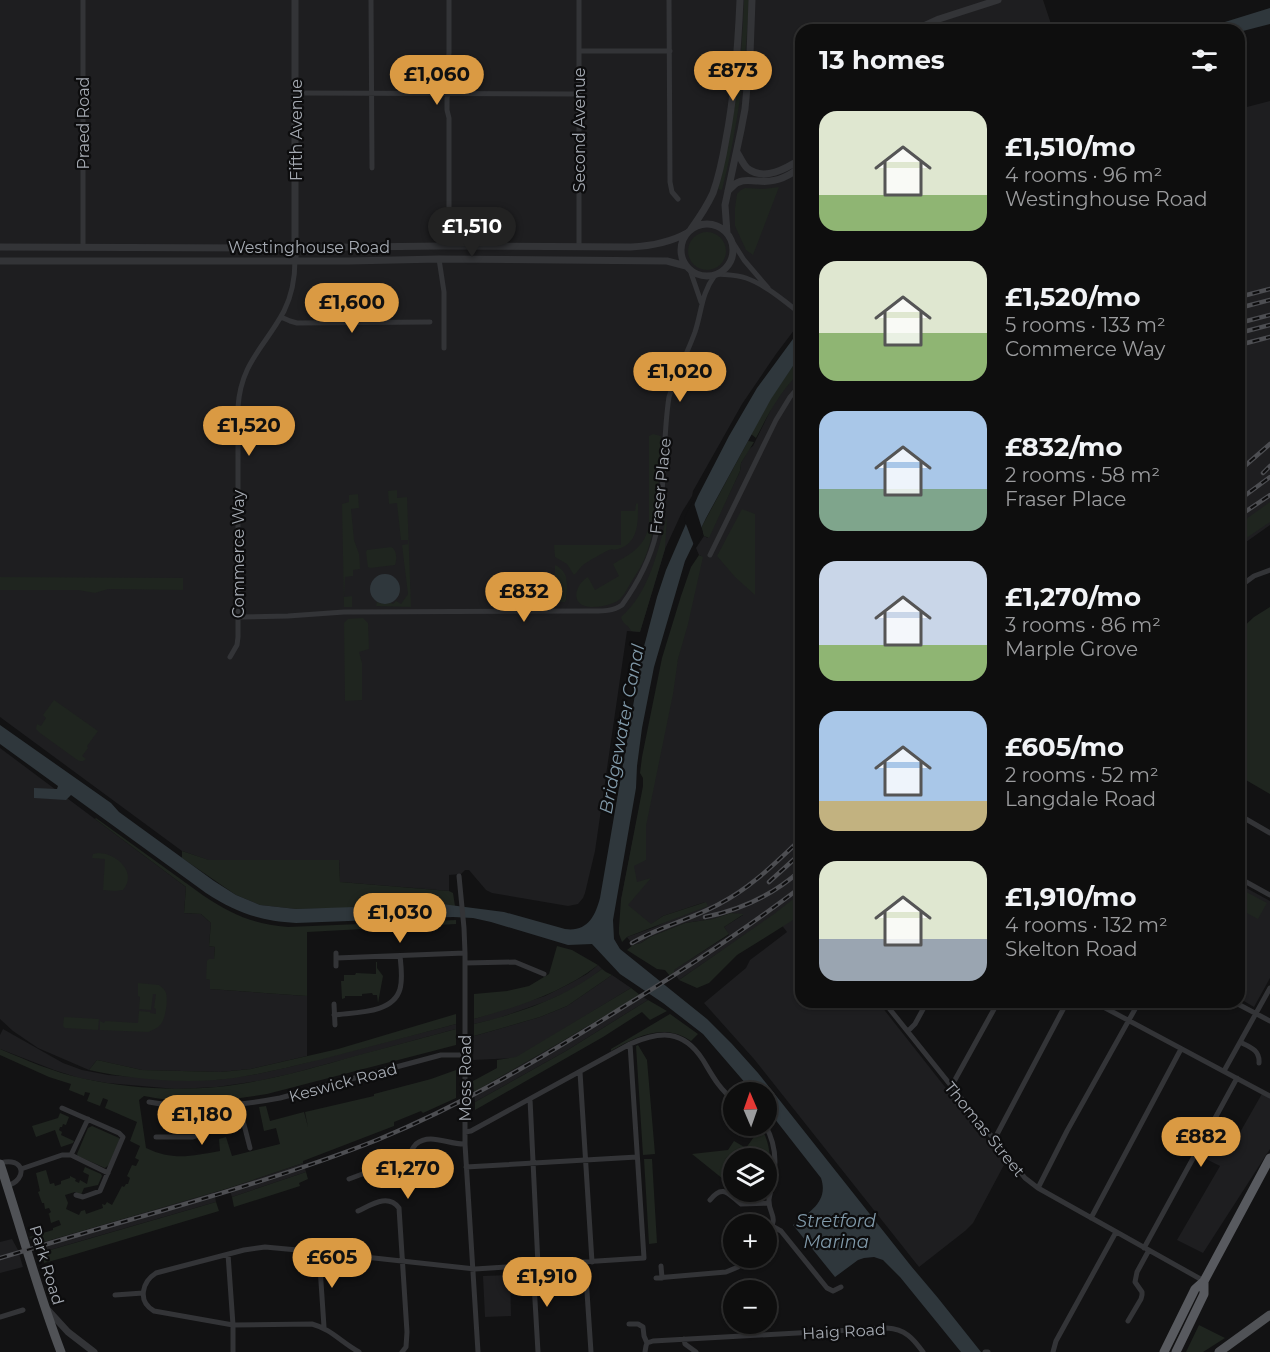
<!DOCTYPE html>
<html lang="en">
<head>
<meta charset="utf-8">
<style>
	body { margin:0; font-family:Montserrat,sans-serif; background:#171717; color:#f1f3f6; height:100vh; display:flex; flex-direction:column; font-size:22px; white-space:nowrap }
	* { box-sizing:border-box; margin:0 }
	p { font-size:20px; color:#9b9c9e }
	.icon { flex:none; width:33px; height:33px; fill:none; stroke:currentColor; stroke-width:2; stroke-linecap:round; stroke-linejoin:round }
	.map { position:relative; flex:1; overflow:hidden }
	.drawer { position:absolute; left:795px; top:24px; width:450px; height:984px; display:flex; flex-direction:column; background:#0e0e0e; border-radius:18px; box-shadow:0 2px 4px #0004,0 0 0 2px #2e2e2e }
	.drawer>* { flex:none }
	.needle { width:39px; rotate:358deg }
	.fabs { position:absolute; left:723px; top:1082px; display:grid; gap:12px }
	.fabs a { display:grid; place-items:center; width:54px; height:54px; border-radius:50%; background:#0e0e0e; box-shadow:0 2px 4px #0004,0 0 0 2px #2e2e2e; font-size:30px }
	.price { position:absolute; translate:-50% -51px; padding:0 14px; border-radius:21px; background:#da9a43; color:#111; font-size:20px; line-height:39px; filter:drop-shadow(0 2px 3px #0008) }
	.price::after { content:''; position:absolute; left:50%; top:36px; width:18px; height:14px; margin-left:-9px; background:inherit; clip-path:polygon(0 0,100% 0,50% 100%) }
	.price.active { background:#222; color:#fff }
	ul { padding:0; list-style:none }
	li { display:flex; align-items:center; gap:18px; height:150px; padding:0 24px }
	li span { display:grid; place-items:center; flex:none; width:168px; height:120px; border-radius:18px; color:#555 }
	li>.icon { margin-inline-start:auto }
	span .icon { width:72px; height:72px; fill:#fffc; stroke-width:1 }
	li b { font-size:26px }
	h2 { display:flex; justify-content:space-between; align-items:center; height:72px; padding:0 24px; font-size:26px }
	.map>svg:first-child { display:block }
	.built { fill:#1e1e20 }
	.green { fill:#1f251f }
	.water { fill:#2f373c }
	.pier { fill:#121213 }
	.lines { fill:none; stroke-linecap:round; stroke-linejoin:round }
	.minor { stroke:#333437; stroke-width:5 }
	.tertiary { stroke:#333437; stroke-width:7 }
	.primary { stroke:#505256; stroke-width:9 }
	.trunk { stroke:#585a5f; stroke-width:9 }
	.rail-casing { stroke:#4d4e52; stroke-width:4.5 }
	.rail { stroke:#0d0d0e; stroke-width:2; stroke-dasharray:7; stroke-linecap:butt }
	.labels { text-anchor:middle; stroke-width:4.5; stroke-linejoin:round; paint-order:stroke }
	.street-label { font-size:16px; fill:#a5aab2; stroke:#0d0d0e }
	.water-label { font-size:18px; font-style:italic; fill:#8099a9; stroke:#0d0d0e }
</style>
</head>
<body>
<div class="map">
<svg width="1270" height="1352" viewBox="0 0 1270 1352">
	<rect width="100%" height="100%" fill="#121213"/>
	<path class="built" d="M0 0H1043L1053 30H801V321L776 354 742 404 693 491 692 496 682 512 665 549 640 632 627 631 595 851 585 893 583 898 578 904 568 906 492 893 486 890 469 870H465L461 874 449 875V891L340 882 339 860H208L182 851 0 717Z
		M1270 101V525L1239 547V109Z
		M801 371V1002H878L1005 1163 973 1223 965 1231 919 1267 754 1059 704 1003 746 968 750 960 787 932 774 915 679 980 673 970 729 935 724 927 743 915 731 913 713 919 685 923 650 937 641 943 633 945 627 937 655 927 705 902 663 916 649 926 621 900 642 794 647 795 701 556 699 555 696 548 704 536 708 538 740 471 741 463 748 450 753 446 774 403 789 383Z
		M0 748 186 887 184 913 201 914 211 923 209 946 215 947 214 959 207 979 210 980V989L307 996V1056L251 1069 221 1072 142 1070 97 1060 89 1070 38 1048 13 1031 0 1019Z
		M1239 884 1270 901V978L1254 1007 1239 998Z
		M598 965 602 969 589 979 571 990 547 1001 496 1019 474 1024V1019L545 996 569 984 587 974Z
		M612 975 631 988 516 1058 473 1060 474 1036 540 1017 567 1006Z
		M640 995 648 1000 566 1051 475 1102 474 1092 561 1042Z
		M456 1024V1029L290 1074 258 1081 217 1087 176 1089 107 1083 79 1078 54 1070 0 1049V1035L3 1029 63 1063 82 1070 108 1075 176 1080H216L257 1074 289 1067Z
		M1263 1092 1270 1096V1149L1203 1253 1177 1240 1220 1166 1196 1154 1204 1139 1231 1148Z
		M303 1163 306 1172 232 1197 229 1188Z
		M214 1192 216 1202 91 1238 40 1253 37 1244Z
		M12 1239 18 1250 23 1267 0 1273V1242Z
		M510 1275 511 1316 485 1317 483 1276Z"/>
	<path class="green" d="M744 0H749C746 65 738 127 722 190L718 189C734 126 742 64 744 0Z
		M779 187 753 255 746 250 735 226V208L737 194 741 190 745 188 764 189Z
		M688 251a19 19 0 1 1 38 0a19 19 0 1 1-38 0Z
		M801 354V371C779 393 770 411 756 438L751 434 771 398Z
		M653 434 661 436C658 475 660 518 646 555 642 566 636 574 630 584 627 589 624 595 620 599 614 605 593 609 585 606 569 601 578 582 588 577L595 590 619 576 613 564C631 554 646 546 649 524V436Z
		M748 441 754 442 741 463 740 471 709 538 704 536 701 528Z
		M397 490V498L407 497 411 607 376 606 377 602C382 604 389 601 393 604L396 601 401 604 408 594 402 545 408 544V540H401L397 503 389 504 388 491Z
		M358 494 359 508 351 509 354 540 359 554 360 569 353 570V576L345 577 344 597 352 596V607H344L342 504 349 502V495Z
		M1270 502V522L1239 543V524Z
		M637 503 638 504C638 522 639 543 618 549 611 551 615 548 609 550 603 553 588 561 583 565 579 568 578 572 574 575L567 564 555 557 554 545H621V511H635L636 504Z
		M742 509 755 514V595L735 577 717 556Z
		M667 516 665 549 640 632 631 631C629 625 622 624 621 617 649 593 658 551 667 516Z
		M391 547C397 549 397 560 395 565L370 568 368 567 366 552 367 550Z
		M699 555 703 557 688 624 678 659 673 694 646 826V860L634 866 637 882 651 878 628 905 651 924 663 916 706 902 708 906 627 937 622 942 619 934V927L621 900 643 786V778L640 773 642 757 662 658 681 596 691 567Z
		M555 565C570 572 567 585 566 600L565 602H555Z
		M0 577 183 578V590L108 589 95 593 78 590H0Z
		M1270 607V794L1239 776V631L1254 617Z
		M363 618 368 623 369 649 359 652 362 663V700L345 701 344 623 348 619Z
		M54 700 98 731 87 746 88 748 82 756 86 759C83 762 80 762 76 759L40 733 36 729 37 724 41 726 46 718 43 715Z
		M96 818 204 896C233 915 253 924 288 927L456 920V924L307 932V996L210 989V980L206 979 207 961 209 959H214L215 947 209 946 211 923 201 914 184 913 186 887 95 819Z
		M182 851 209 860H339L340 882 449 891 453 893 455 906 296 909 260 905 236 895 182 858Z
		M98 853C116 853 138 872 123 890L115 891 103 890 105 859 92 858 93 854Z
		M1239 888 1267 903 1258 919 1239 909Z
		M801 893V915L737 955 709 983 697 988 679 980 774 914Z
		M731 913 744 914 724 927 729 934 674 970V973L670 976 665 970 657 969 627 950 633 945 641 943 650 937 685 923 713 919Z
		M557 946 572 950 598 965C562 993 517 1007 474 1019V994L507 991 529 986 549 974Z
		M376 962H377V968L383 976 378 1003 377 995H373L372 993 362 994V996H345V998L342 999 341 981H344V975H355L356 973 376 974Z
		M602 969 606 972 612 975 567 1006 540 1017 474 1036V1024C520 1013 564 998 602 969Z
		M138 983 159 985C162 988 164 988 166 993 168 1000 166 1017 161 1024 158 1028 153 1030 148 1032L100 1030V1021L104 1023 105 1021 138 1023 139 1011 150 1012V1013L156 1014V1009L154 1008 156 994H153L151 1010 139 1009 140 997 138 996Z
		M631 988 640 995 561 1042 474 1092 473 1081 497 1068V1060L516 1057Z
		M648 1000 667 1011 650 1020 642 1012 603 1037 475 1110V1102L566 1051Z
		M456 1014V1024C411 1036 365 1048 319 1060 285 1068 251 1077 216 1080 175 1083 130 1079 89 1070L97 1060 142 1070 221 1072 251 1069 338 1049Z
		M670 1014 698 1034 691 1041C663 1022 636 1037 611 1051V1049Z
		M64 1017 99 1019 98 1030 65 1028 63 1026Z
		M456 1029V1045L267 1094C225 1101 185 1105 144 1096L139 1100 146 1148C173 1161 192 1156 220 1151L219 1139 226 1137 232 1156 280 1144 276 1128 264 1131 259 1107 266 1106 270 1121 304 1112 308 1127 305 1112 374 1096V1094L431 1079 456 1070V1098L423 1113 421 1111 394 1122V1126L303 1161V1163L229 1188 37 1244 29 1237 53 1230V1228L61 1225 59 1220 51 1223 49 1214 47 1215 51 1212 49 1208 45 1209 44 1203H42L38 1192 40 1191 36 1173 46 1170 50 1184 54 1183 55 1186 61 1184V1181L70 1178V1176L76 1179 75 1181 79 1183 80 1180 87 1184 89 1175 83 1172 85 1167 101 1174 102 1176 98 1185 84 1188 81 1195 75 1192 65 1195 68 1203 66 1209 79 1215 81 1211 85 1210 86 1214 103 1208 102 1204 105 1205 107 1202 112 1205 122 1186 124 1187 126 1184H128L130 1178 127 1176 132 1165 136 1166 139 1160 135 1158 140 1146 130 1141 137 1122 105 1108 108 1100 103 1098 100 1106 87 1101 90 1093 85 1092 84 1096 69 1090 71 1084 49 1077 0 1055V1049C26 1060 53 1072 81 1078 125 1088 172 1091 217 1087 264 1082 310 1069 355 1056 389 1047 423 1038 456 1029Z
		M638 1045 647 1060 655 1154 643 1155 636 1046Z
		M60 1113 69 1117 66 1125 63 1124 62 1127H60L59 1130 62 1132 61 1135 74 1141 73 1143 61 1147 55 1130 36 1137 32 1126 58 1118Z
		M92 1126 119 1138V1141L109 1165 105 1168 78 1156 77 1154 88 1128Z
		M761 1127C772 1146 772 1169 767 1190L766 1158H734L733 1187 692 1154 728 1150 734 1141 746 1148Z
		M652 1159 657 1243 649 1244 644 1159Z
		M306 1172 308 1179 299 1183 300 1186 234 1207 232 1197Z
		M216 1202 219 1211 66 1257 44 1263 43 1255 40 1253Z
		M1199 1325 1225 1338 1203 1352H1186Z"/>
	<path class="water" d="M1270 8V24L1239 32V30H1199Z
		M801 328V354L771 399 706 518 685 561 654 667 642 728 637 766 636 788 613 920 614 939 620 949 707 1019 732 1044 758 1073 911 1266 938 1298 981 1352H961L900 1277 883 1260 874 1257 864 1258 858 1260 835 1277 793 1225C809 1212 829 1202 821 1178L767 1109 766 1092H753L703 1034 663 1003 620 974 592 944 568 945 491 922 473 918 453 917 296 923C260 921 237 913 206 893L71 795 66 800 34 798V788L57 789 58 786 0 744V725L111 803 119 812 214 881 236 895 260 905 296 909 442 904 504 912 565 929C587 932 595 917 600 898L642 654 657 597 666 570 698 496 729 436 757 388Z
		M370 589a15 15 0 1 1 30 0a15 15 0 1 1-30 0Z"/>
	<path class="pier" d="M693 500 703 532 695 548 684 519Z"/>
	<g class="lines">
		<path class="minor" d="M83 0V246
			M371 0 372 168
			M579 0V246
			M669 0 670 182 672 192 678 199
			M579 51H670
			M296 93 579 94
			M732 241 744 260 768 288
			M441 246 446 236 449 214V118L447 110V98L449 90V79L447 70 449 53V0
			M439 259 444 292V348
			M690 270 701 302
			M717 274C727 275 737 275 746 278 766 285 784 301 801 314
			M281 317 290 321 297 323 430 322
			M710 555 776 420 790 397 801 384
			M1239 587 1254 576 1270 570
			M238 617 288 616 344 612 588 611C600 611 612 612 622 605 637 584 650 560 656 534 666 490 662 442 669 397 676 374 687 354 695 332 702 311 701 294 715 275
			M230 657 237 645 238 637V407C241 362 265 347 284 311 292 295 295 278 295 260
			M1239 815 1270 833
			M459 876 464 928 465 953V1144L478 1352
			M1239 878 1270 895
			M336 953V966
			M336 958 465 953
			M465 963 515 962 544 974
			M884 1002 1025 1178 1038 1188 1204 1281
			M1094 1002 1270 1096
			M1234 1002 1270 1021
			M334 1004 335 1025
			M334 1015C355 1012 393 1014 400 989 403 978 401 966 400 956
			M908 1031 915 1024 927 1002
			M1240 1042C1250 1047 1260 1050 1259 1063
			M1224 1071 1270 988
			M580 1072 592 1262
			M951 1087 998 1002
			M530 1099 538 1265
			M149 1102C192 1110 237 1106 280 1098L441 1055H465
			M239 1105 250 1148
			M62 1108 119 1133 123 1137 100 1191 83 1197 76 1195
			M88 1119 71 1155 108 1173
			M765 1125C775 1142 777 1161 773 1180 772 1187 770 1193 769 1199 768 1216 781 1215 766 1235
			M465 1132 471 1131 630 1044C660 1031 683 1029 703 1060 712 1075 719 1089 734 1100
			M156 1137H193L199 1135 203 1128 202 1106
			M994 1140 1067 1002
			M0 1163C24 1156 29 1179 7 1186
			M466 1167 637 1157
			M21 1169 62 1155H71
			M349 1179 408 1157C411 1153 412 1148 416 1144 430 1132 449 1145 465 1144
			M1038 1188 1067 1131 1139 1002
			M710 1200C723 1183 729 1195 741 1204L769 1203
			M358 1211C371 1205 388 1193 399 1208L407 1332 406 1347 402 1352
			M1091 1218 1181 1049
			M772 1226 781 1231 827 1288 833 1291 841 1287
			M1144 1248 1237 1078
			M319 1252 324 1327
			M228 1254 233 1325V1352
			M585 1262 591 1352
			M533 1266 538 1352
			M661 1266 662 1278
			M656 1278 726 1272 738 1267 748 1257
			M115 1295 143 1293
			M0 1317 23 1310
			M1128 1321 1141 1299 1142 1295V1292L1135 1282 1137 1272 1149 1250
			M629 1324H638L643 1327 644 1336 647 1343 646 1346 645 1352
			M684 1339 685 1344 696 1352
			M647 1343 653 1341 887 1328C905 1329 913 1338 923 1352
			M359 1352C342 1343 331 1329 312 1324L233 1325 154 1311C137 1301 142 1282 156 1273L244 1250 265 1247 319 1252 475 1269 644 1258 630 1044
			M985 1352H988
			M1053 1352 1056 1341 1116 1232"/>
		<path class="tertiary" d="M295 0V260
			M915 30 939 19 998 0
			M737 152C740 157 743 164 747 168 764 182 787 168 801 159
			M728 191C731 188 735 183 739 182 745 179 752 181 758 181 775 183 789 177 801 166
			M681 250a26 26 0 1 1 52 0a26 26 0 1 1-52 0Z
			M691 229C699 218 707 206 713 193 719 176 723 157 726 139 735 93 738 46 740 0
			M727 233 725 205 741 130 745 109 750 54 752 0
			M0 247 276 248 441 246 631 247C651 246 669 243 687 233
			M0 261H349L439 259 667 261 686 266
			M47 1309 68 1332 94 1352"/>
		<path class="primary" d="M0 1164C21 1227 37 1290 61 1352
			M1219 1352 1270 1315"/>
		<path class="trunk" d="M1164 1352 1195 1289 1204 1281 1270 1158
			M1176 1352 1204 1294V1281"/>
		<g class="rail-casing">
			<path id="rail" d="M1239 297 1270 289
				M1239 308 1270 300
				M1239 323 1270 315
				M1239 333 1270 325
				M1239 345 1270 337
				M1239 471 1270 444
				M1263 473 1270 466
				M1239 500 1270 477
				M1239 516 1270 495
				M769 882 801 853
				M705 917C741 910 773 895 801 870
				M632 943C660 926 693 919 721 903 752 887 776 862 801 839
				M0 1258C54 1242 107 1226 161 1211 234 1190 307 1168 377 1140 462 1105 542 1058 620 1009 682 971 743 931 801 887"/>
		</g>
		<use href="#rail" class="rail"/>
	</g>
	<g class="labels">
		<g class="street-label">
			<text transform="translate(83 123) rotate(-90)" y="6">Praed Road</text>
			<text transform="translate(296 130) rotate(-90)" y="6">Fifth Avenue</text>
			<text transform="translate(579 130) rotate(-90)" y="6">Second Avenue</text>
			<text x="309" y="253">Westinghouse Road</text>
			<text transform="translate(660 486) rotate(-84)" y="6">Fraser Place</text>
			<text transform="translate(238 554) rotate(-90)" y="6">Commerce Way</text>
			<text transform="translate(465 1078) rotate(-90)" y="6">Moss Road</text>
			<text transform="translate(343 1082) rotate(-15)" y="6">Keswick Road</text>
			<text transform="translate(985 1129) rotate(51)" y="6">Thomas Street</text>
			<text transform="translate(47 1265) rotate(73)" y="6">Park Road</text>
			<text transform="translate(844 1331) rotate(-3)" y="6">Haig Road</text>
		</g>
		<g class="water-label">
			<text transform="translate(622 729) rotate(-79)" y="6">Bridgewater Canal</text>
			<text x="836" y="1227">Stretford<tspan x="836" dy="21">Marina</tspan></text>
		</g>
	</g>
</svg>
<div class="fabs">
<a><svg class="needle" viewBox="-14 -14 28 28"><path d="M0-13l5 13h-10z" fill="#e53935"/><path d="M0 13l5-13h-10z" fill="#9b9c9e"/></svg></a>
<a><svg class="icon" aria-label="layers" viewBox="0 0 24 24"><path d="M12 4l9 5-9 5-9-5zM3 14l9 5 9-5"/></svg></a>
<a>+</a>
<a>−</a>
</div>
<b class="price" style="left:733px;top:102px">£873</b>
<b class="price" style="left:437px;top:106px">£1,060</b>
<b class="price active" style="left:472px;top:258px">£1,510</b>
<b class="price" style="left:352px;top:334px">£1,600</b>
<b class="price" style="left:680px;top:403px">£1,020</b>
<b class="price" style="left:249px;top:457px">£1,520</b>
<b class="price" style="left:524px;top:623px">£832</b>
<b class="price" style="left:400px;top:944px">£1,030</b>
<b class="price" style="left:202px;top:1146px">£1,180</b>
<b class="price" style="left:1201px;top:1168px">£882</b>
<b class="price" style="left:408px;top:1200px">£1,270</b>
<b class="price" style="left:332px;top:1289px">£605</b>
<b class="price" style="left:547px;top:1308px">£1,910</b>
<section class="drawer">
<h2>13 homes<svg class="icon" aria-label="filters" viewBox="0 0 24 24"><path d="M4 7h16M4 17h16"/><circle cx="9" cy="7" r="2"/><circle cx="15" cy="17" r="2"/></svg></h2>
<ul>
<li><span style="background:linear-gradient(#dfe7d0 70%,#8fb573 0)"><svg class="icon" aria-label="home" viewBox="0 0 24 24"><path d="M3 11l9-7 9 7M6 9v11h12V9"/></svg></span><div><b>£1,510/mo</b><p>4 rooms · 96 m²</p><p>Westinghouse Road</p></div></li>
<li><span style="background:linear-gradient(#dfe7d0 60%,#8fb573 0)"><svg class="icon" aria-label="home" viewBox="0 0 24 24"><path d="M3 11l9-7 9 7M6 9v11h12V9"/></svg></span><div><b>£1,520/mo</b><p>5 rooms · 133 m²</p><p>Commerce Way</p></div></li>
<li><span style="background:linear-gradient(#a9c7e8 65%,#7fa58c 0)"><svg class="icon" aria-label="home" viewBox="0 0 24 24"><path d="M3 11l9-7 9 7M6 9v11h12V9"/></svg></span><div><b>£832/mo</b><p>2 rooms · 58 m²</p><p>Fraser Place</p></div></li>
<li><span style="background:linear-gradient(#c9d6e8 70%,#8fb573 0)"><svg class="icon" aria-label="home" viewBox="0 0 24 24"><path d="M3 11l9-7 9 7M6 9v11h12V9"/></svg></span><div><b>£1,270/mo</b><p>3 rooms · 86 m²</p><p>Marple Grove</p></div></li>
<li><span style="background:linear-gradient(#a9c7e8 75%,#c2b280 0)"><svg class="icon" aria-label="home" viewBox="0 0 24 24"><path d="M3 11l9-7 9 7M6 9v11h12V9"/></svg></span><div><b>£605/mo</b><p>2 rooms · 52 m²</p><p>Langdale Road</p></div></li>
<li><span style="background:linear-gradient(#dfe7d0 65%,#9aa5b1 0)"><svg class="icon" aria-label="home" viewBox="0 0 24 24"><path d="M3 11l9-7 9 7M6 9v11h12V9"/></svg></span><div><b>£1,910/mo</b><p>4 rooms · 132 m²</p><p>Skelton Road</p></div></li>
</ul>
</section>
</div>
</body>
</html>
